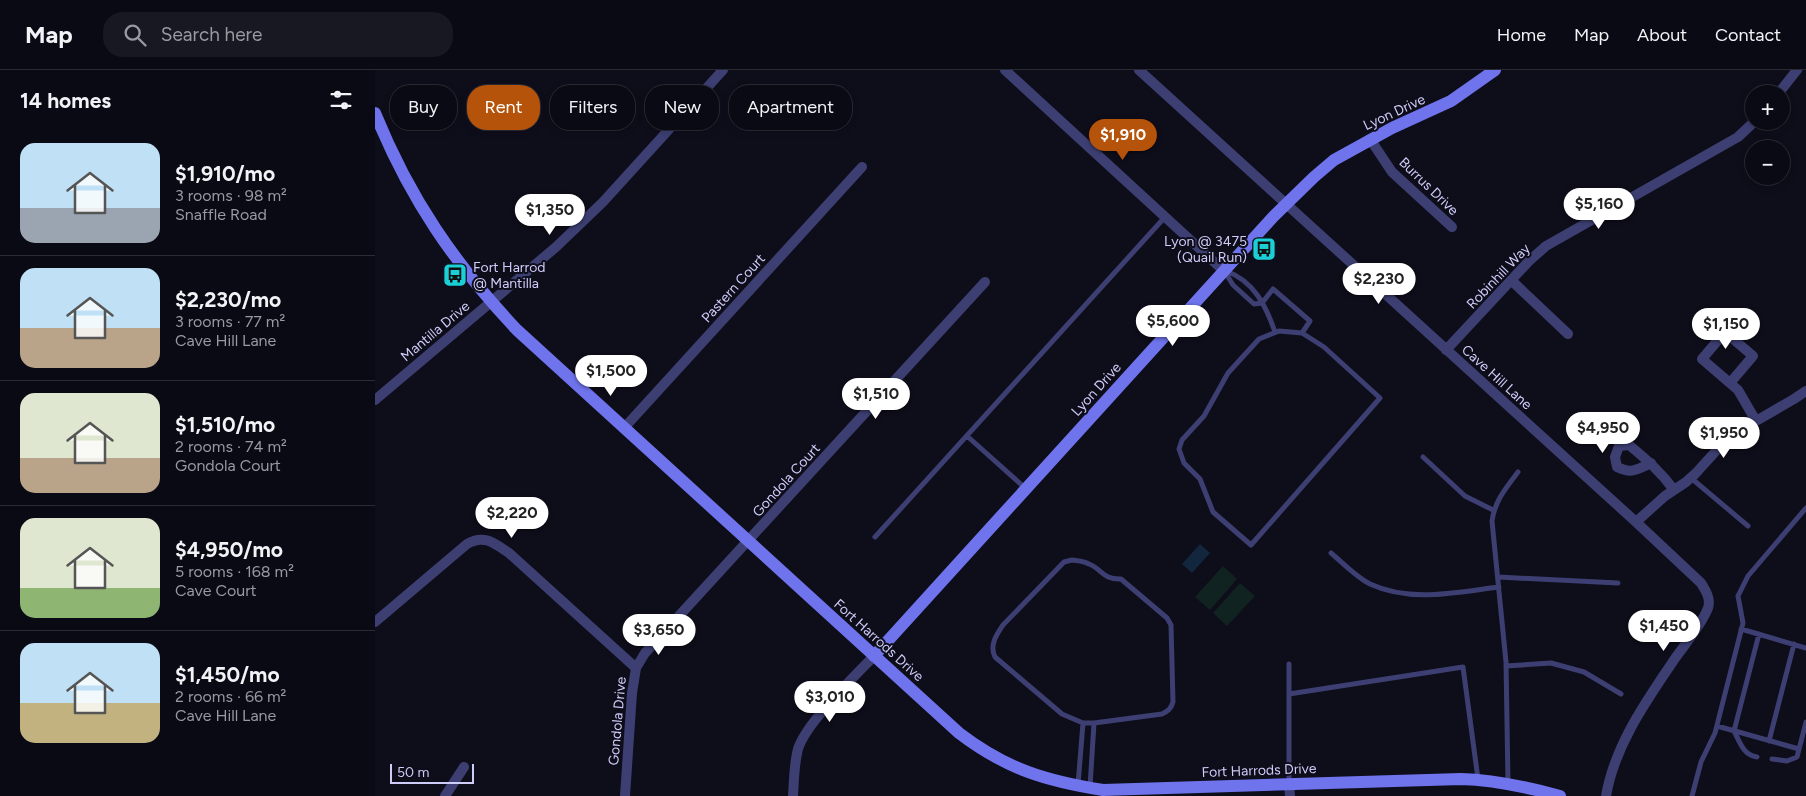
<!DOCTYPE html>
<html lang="en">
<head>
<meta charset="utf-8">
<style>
	body { margin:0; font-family:Figtree,sans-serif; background:#181822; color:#f1f3f6; height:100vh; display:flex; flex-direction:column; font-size:19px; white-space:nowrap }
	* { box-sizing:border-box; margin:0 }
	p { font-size:16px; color:#999aa0 }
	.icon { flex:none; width:28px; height:28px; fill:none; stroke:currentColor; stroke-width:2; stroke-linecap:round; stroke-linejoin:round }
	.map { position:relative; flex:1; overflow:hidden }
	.details { display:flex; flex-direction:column; background:#0a0a14; width:375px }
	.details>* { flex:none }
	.banner { position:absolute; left:15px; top:15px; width:475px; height:45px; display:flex; gap:10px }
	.tools { position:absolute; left:1370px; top:15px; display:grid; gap:10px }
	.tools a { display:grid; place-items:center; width:45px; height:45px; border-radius:50%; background:#0a0a14; box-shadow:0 2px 8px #0003,0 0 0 1px #2a2b34; font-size:25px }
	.scale { position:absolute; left:15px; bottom:12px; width:84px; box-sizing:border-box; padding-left:5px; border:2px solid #ceccf9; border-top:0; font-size:14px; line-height:18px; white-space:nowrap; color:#ceccf9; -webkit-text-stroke:4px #0e0d1a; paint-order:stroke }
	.price { position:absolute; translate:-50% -42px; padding:0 11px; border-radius:18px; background:#fff; color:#222; font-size:16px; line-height:32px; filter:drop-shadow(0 1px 2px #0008) }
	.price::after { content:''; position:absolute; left:50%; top:30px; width:15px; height:11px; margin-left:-8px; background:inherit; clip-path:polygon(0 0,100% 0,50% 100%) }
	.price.active { background:#b45309; color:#fff }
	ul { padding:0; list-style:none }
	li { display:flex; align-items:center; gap:15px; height:125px; padding:0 20px }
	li+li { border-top:1px solid #2a2b34 }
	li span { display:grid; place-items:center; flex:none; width:140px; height:100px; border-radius:15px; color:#555 }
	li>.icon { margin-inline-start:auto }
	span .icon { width:60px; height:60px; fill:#fffc; stroke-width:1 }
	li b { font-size:21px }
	h2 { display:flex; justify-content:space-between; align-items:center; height:60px; padding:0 20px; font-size:21px }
	.tag { padding:0 18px; border-radius:20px; background:#0a0a14; box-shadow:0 2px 8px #0003,0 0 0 1px #2a2b34; font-size:18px; line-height:45px }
	.tag.active { background:#b45309; color:#fff }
	header { display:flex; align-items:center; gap:30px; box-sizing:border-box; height:70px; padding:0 25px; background:#0a0a14; border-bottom:1px solid #2a2b34 }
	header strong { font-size:24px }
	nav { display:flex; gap:28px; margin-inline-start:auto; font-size:18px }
	.search { width:350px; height:45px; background:#181822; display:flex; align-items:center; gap:12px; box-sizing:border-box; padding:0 18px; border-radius:20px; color:#999aa0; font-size:19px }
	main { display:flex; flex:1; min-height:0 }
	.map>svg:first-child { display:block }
	.green { fill:#112321 }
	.water { fill:#12263d }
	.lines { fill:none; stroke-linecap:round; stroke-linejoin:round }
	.lane { stroke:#3d3f73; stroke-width:5 }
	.street { stroke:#3d3f73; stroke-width:10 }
	.secondary { stroke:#6f74ed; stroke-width:12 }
	.labels { text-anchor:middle; stroke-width:4; stroke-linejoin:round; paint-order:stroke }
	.street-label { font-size:14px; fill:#ceccf9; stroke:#0e0d1a }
	.poi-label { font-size:14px; fill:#ceccf9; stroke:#0e0d1a; text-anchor:end }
</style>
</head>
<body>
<header>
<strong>Map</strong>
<div class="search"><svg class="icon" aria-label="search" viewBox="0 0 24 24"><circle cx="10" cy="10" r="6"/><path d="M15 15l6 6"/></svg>Search here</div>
<nav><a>Home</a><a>Map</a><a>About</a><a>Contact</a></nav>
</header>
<main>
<section class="details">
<h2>14 homes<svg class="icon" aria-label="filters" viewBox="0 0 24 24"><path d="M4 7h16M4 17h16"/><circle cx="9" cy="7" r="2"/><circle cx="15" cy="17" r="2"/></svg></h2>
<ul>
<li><span style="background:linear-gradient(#bfe0f5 65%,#9aa5b1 0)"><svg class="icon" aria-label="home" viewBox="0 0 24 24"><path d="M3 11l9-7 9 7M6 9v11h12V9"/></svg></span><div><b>$1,910/mo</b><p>3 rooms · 98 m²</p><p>Snaffle Road</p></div></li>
<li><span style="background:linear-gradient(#bfe0f5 60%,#b9a48a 0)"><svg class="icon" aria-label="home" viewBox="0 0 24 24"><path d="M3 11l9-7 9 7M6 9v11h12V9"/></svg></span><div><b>$2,230/mo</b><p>3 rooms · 77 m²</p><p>Cave Hill Lane</p></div></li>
<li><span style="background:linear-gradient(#dfe7d0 65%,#b9a48a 0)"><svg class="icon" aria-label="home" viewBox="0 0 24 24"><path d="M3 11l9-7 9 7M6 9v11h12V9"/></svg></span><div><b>$1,510/mo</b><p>2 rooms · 74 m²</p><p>Gondola Court</p></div></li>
<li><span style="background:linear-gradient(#dfe7d0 70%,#8fb573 0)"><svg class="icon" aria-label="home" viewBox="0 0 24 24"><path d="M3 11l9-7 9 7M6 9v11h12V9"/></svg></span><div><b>$4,950/mo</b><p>5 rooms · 168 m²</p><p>Cave Court</p></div></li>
<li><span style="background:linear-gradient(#bfe0f5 60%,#c2b280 0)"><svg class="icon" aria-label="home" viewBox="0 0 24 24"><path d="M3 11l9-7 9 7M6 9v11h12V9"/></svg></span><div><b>$1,450/mo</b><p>2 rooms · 66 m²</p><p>Cave Hill Lane</p></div></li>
</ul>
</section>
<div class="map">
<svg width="1431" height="726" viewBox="0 0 1431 726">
	<rect width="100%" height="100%" fill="#0e0d1a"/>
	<path class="green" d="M848 496 862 509 835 540 820 527Z
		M865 513 880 526 852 556 838 543Z"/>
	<path class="water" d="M825 474 835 483 817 503 807 494Z"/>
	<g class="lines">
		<path class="lane" d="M851 201C879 211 891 236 900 262
			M850 202 858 215 879 234 887 233 898 219 935 251 927 263
			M904 261 927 263 949 277 1005 328 876 475 838 442 825 409 809 393 804 379 807 370 829 346 853 303 884 269Z
			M592 366 650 418
			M1048 387 1090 426 1118 440
			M1316 408 1373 456
			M500 467 790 147
			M956 483C968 493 981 507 995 514 1036 533 1082 522 1124 517
			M697 490C703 491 708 491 714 494 727 499 728 510 746 509L792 548 796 555 798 632C796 639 793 641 787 644L719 653H708L687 644 620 587C614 575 622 564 628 555L689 492Z
			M1123 507 1243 513
			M1366 559 1431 578
			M914 594V714
			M1131 596 1176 593 1209 602 1246 624
			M914 624 1088 597 1103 709
			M1342 656 1424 679
			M1394 671 1419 574
			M1382 687C1368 685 1365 672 1359 661L1384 564
			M1397 689 1412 691 1422 687 1431 652
			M1133 713 1131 592 1117 451C1120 430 1131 418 1143 402
			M703 715 708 653
			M715 717 719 653
			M1317 726 1326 692 1340 663 1368 553 1363 526 1373 506 1431 438"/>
		<path class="street" d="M630 0 849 201
			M764 0 1261 452 1326 513C1331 521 1336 529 1333 538 1327 554 1311 573 1301 587 1272 630 1240 674 1231 726
			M1403 24 1422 0
			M995 69 1017 102 1077 157
			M1137 211 1193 264
			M1071 280 1154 191 1171 176 1363 67 1380 51
			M1355 313 1378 286 1350 262 1327 289 1363 320 1381 351
			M0 330 181 177 228 132 348 0
			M249 358 487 97
			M1276 393C1262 400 1256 404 1242 397L1240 387 1244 376 1254 375C1271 389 1286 402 1299 420
			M1261 452 1290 426 1311 412 1321 403 1350 371 1381 351 1419 329 1431 321
			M0 552 92 474C109 464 119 473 134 483L261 598
			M914 714 915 726
			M70 726 89 697
			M250 726 257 623 261 598 270 583 610 212
			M418 726C419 711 419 694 423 679 431 653 479 607 499 586"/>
		<path class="secondary" d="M0 43C35 129 79 193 142 260L584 663C631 699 671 711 728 720L1086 709C1120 710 1152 717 1185 726
			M499 586 898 147 939 107 959 90 1017 58 1076 31 1120 0"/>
	</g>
	<defs>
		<g id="bus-square" transform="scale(1.25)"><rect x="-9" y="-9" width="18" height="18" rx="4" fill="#1ad0d6" stroke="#0e0d1a"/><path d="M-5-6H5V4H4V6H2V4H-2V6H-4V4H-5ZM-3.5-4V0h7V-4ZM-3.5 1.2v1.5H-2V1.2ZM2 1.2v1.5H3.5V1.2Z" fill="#111"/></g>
	</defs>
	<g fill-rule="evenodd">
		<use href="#bus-square" x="889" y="179"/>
		<use href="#bus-square" x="80" y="205"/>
	</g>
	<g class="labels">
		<g class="street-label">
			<text transform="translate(1019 42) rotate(-25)" y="5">Lyon Drive</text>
			<text transform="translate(1054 116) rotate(44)" y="5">Burrus Drive</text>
			<text transform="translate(1123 206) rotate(-46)" y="5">Robinhill Way</text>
			<text transform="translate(358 218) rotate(-48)" y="5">Pastern Court</text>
			<text transform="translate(60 261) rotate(-40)" y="5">Mantilla Drive</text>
			<text transform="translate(1122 307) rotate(42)" y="5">Cave Hill Lane</text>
			<text transform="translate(721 319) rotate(-48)" y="5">Lyon Drive</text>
			<text transform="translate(411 410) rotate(-48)" y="5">Gondola Court</text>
			<text transform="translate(504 570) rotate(42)" y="5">Fort Harrods Drive</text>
			<text transform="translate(242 651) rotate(-85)" y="5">Gondola Drive</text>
			<text transform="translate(884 700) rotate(-2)" y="5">Fort Harrods Drive</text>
		</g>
		<g class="poi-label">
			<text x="872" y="176">Lyon @ 3475<tspan x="872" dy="16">(Quail Run)</tspan></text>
			<text x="98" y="202" text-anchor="start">Fort Harrod<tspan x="98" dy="16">@ Mantilla</tspan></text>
		</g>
	</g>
</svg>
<div class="tools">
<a>+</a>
<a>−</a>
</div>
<div class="scale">50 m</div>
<b class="price active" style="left:748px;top:91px">$1,910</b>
<b class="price" style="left:1224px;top:160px">$5,160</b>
<b class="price" style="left:175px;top:166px">$1,350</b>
<b class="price" style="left:1004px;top:235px">$2,230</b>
<b class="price" style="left:798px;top:277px">$5,600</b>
<b class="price" style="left:1351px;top:280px">$1,150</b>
<b class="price" style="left:236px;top:327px">$1,500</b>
<b class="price" style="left:501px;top:350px">$1,510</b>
<b class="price" style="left:1228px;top:384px">$4,950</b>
<b class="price" style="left:1349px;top:389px">$1,950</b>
<b class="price" style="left:137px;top:469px">$2,220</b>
<b class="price" style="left:1289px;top:582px">$1,450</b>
<b class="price" style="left:284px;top:586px">$3,650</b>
<b class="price" style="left:455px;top:653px">$3,010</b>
<div class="banner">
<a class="tag">Buy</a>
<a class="tag active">Rent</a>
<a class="tag">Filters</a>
<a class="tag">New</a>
<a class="tag">Apartment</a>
</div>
</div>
</main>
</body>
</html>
